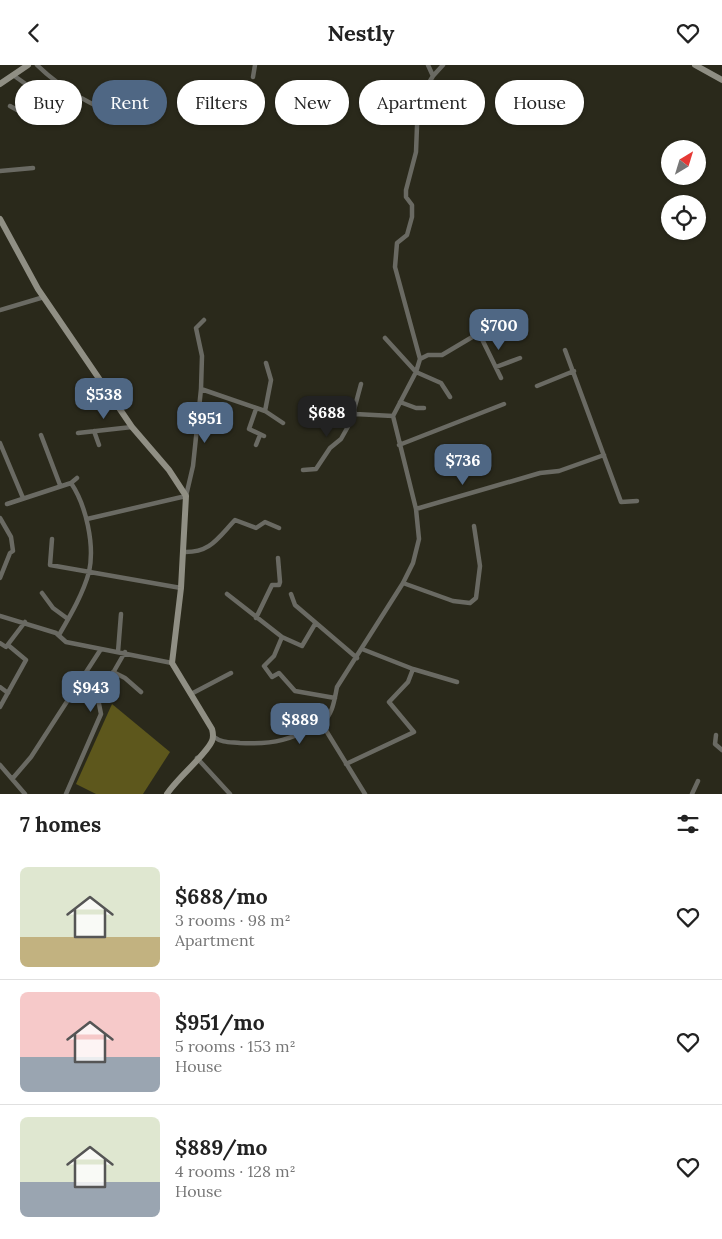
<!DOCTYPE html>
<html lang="en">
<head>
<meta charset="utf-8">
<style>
	body { margin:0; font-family:Lora,serif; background:#f6f6f6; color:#222; height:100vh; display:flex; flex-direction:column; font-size:19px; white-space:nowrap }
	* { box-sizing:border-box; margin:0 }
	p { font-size:16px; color:#767676 }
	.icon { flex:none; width:28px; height:28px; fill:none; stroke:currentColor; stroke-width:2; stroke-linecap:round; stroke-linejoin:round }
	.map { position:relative; height:729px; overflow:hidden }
	.drawer { display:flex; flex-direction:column; background:#fff; flex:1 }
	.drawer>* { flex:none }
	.top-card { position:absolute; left:15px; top:15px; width:692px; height:45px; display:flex; gap:10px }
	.needle { width:32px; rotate:38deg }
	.tools { position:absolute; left:661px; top:75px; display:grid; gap:10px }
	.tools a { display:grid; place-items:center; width:45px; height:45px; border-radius:50%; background:#fff; box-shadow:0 1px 4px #0004; font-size:25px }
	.price { position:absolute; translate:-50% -42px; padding:0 11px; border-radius:10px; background:#4f6784; color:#fff; font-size:16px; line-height:32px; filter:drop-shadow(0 1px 2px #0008) }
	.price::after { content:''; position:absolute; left:50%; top:30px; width:15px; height:11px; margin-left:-8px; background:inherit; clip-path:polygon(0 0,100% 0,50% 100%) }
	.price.active { background:#222; color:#fff }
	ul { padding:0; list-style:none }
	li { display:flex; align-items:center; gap:15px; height:125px; padding:0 20px }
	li+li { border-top:1px solid #e0e0e0 }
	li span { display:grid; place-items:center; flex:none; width:140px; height:100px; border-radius:8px; color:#555 }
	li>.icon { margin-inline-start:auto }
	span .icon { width:60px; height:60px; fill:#fffc; stroke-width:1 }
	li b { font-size:21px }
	h2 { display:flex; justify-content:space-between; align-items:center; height:60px; padding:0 20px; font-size:21px }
	.pill { padding:0 18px; border-radius:22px; background:#fff; box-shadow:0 1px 4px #0004; font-size:18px; line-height:45px }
	.pill.active { background:#4f6784; color:#fff }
	header { display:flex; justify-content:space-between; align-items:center; height:65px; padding:0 20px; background:#fff; font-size:22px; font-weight:700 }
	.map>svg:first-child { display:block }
	.forest { fill:#5d571c }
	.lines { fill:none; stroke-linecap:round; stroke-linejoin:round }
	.street { stroke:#6a6a63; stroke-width:4.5 }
	.secondary { stroke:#908f84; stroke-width:6 }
</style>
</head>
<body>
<header><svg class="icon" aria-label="back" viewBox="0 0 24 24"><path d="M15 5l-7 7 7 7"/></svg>Nestly<svg class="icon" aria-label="heart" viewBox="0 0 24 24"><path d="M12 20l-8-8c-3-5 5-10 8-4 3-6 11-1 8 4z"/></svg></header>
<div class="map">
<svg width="722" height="729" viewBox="0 0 722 729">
	<rect width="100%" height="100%" fill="#2a291b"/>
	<path class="forest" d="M112 639 170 687 143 729H96L76 719Z"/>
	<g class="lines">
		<path class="street" d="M37 0C63 26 95 41 128 56
			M428 0 433 11
			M13 10 68 49
			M253 12 255 0
			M373 30H421
			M10 41 35 55 47 35
			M0 106 33 103
			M0 245 44 232
			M385 273 416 307 441 318 450 332
			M565 285 621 437 637 436
			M420 294 428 290H442L479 268 501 313
			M496 302 520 293
			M537 321 574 306
			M201 324 265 346 283 358
			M400 337 416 343H424
			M256 344 249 364 264 371
			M265 346 271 315 266 298
			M355 349 393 351
			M94 366 99 380
			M78 368 132 362
			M41 370 60 420
			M0 378 23 433
			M256 380 260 370
			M399 380 504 339
			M303 405 316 404 330 383 341 374 355 349 354 345 361 319
			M7 439 71 418 77 413
			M416 444 540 408 559 406 604 390
			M0 453 11 472 13 486 10 488 0 513
			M87 454 186 431 193 401 201 324 202 291 196 263 204 255
			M52 474 50 500 181 523
			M183 487C210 488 217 474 235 455L256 463 265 457 279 463
			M403 518 453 536 470 538 476 533 480 501 474 461
			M42 528 53 543 68 554
			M227 529 282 572 302 581 315 559
			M291 529 295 540 357 593
			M0 551 56 568 66 577 172 598
			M256 553 272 520H279L280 517 278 493
			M59 570C70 551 83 529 89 507 95 480 86 440 71 418
			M282 572 274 591 264 601 272 612 279 608 295 626 335 633
			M0 578 6 582 25 557
			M362 584 413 604 457 617
			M118 587 121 549
			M113 607 125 613 141 627
			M0 622 8 628
			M191 629 231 608
			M0 642 26 595 8 580
			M322 659C333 648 334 637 337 622L403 518 413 498 419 474 416 444 393 351 416 307 420 294 395 202 397 178 407 170 412 152V140L406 132V125L416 87 418 36 433 11 443 0
			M716 670 715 679 722 685
			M214 672C222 678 230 677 240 678 275 680 291 674 322 659L365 729
			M197 693 230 729
			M346 699 414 667 389 637 408 617 413 604
			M0 700 25 729
			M13 713 31 692 101 584
			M66 729 101 649 98 634 125 587
			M692 729 698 716"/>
		<path class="secondary" d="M695 0 722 15
			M0 19 28 0
			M0 154 38 224 132 362 169 405 186 431 181 523 172 598 212 664C213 668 214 671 212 676 206 690 178 712 167 729"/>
	</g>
</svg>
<div class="tools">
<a><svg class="needle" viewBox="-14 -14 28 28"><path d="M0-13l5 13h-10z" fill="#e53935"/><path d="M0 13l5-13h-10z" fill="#767676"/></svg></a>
<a><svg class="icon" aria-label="locate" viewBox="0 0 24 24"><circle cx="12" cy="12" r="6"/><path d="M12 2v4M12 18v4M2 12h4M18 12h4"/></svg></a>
</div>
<b class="price" style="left:499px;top:286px">$700</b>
<b class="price" style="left:104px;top:355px">$538</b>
<b class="price active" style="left:327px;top:373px">$688</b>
<b class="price" style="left:205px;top:379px">$951</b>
<b class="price" style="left:463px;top:421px">$736</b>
<b class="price" style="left:91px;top:648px">$943</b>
<b class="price" style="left:300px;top:680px">$889</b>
<div class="top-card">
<a class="pill">Buy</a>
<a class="pill active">Rent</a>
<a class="pill">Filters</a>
<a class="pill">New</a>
<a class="pill">Apartment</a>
<a class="pill">House</a>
</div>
</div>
<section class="drawer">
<h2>7 homes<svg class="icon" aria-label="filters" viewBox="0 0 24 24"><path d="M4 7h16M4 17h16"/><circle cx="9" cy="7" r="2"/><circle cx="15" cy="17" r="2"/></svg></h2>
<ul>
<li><span style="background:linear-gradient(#dfe7d0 70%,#c2b280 0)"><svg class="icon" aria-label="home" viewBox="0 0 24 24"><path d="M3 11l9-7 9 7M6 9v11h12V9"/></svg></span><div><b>$688/mo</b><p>3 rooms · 98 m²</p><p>Apartment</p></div><svg class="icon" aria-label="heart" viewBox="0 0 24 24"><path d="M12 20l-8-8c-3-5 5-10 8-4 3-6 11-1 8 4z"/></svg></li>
<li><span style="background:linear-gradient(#f6c9c9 65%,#9aa5b1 0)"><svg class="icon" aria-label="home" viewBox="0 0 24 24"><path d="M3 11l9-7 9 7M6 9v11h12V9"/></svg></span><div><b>$951/mo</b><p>5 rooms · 153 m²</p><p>House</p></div><svg class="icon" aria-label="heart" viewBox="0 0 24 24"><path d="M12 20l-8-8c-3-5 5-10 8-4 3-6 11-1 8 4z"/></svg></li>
<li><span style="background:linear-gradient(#dfe7d0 65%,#9aa5b1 0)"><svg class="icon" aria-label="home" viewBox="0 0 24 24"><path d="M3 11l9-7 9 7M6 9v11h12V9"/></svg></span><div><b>$889/mo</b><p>4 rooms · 128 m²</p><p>House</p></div><svg class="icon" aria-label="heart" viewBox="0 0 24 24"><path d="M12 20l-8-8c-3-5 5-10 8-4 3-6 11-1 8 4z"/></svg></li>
</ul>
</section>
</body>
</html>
